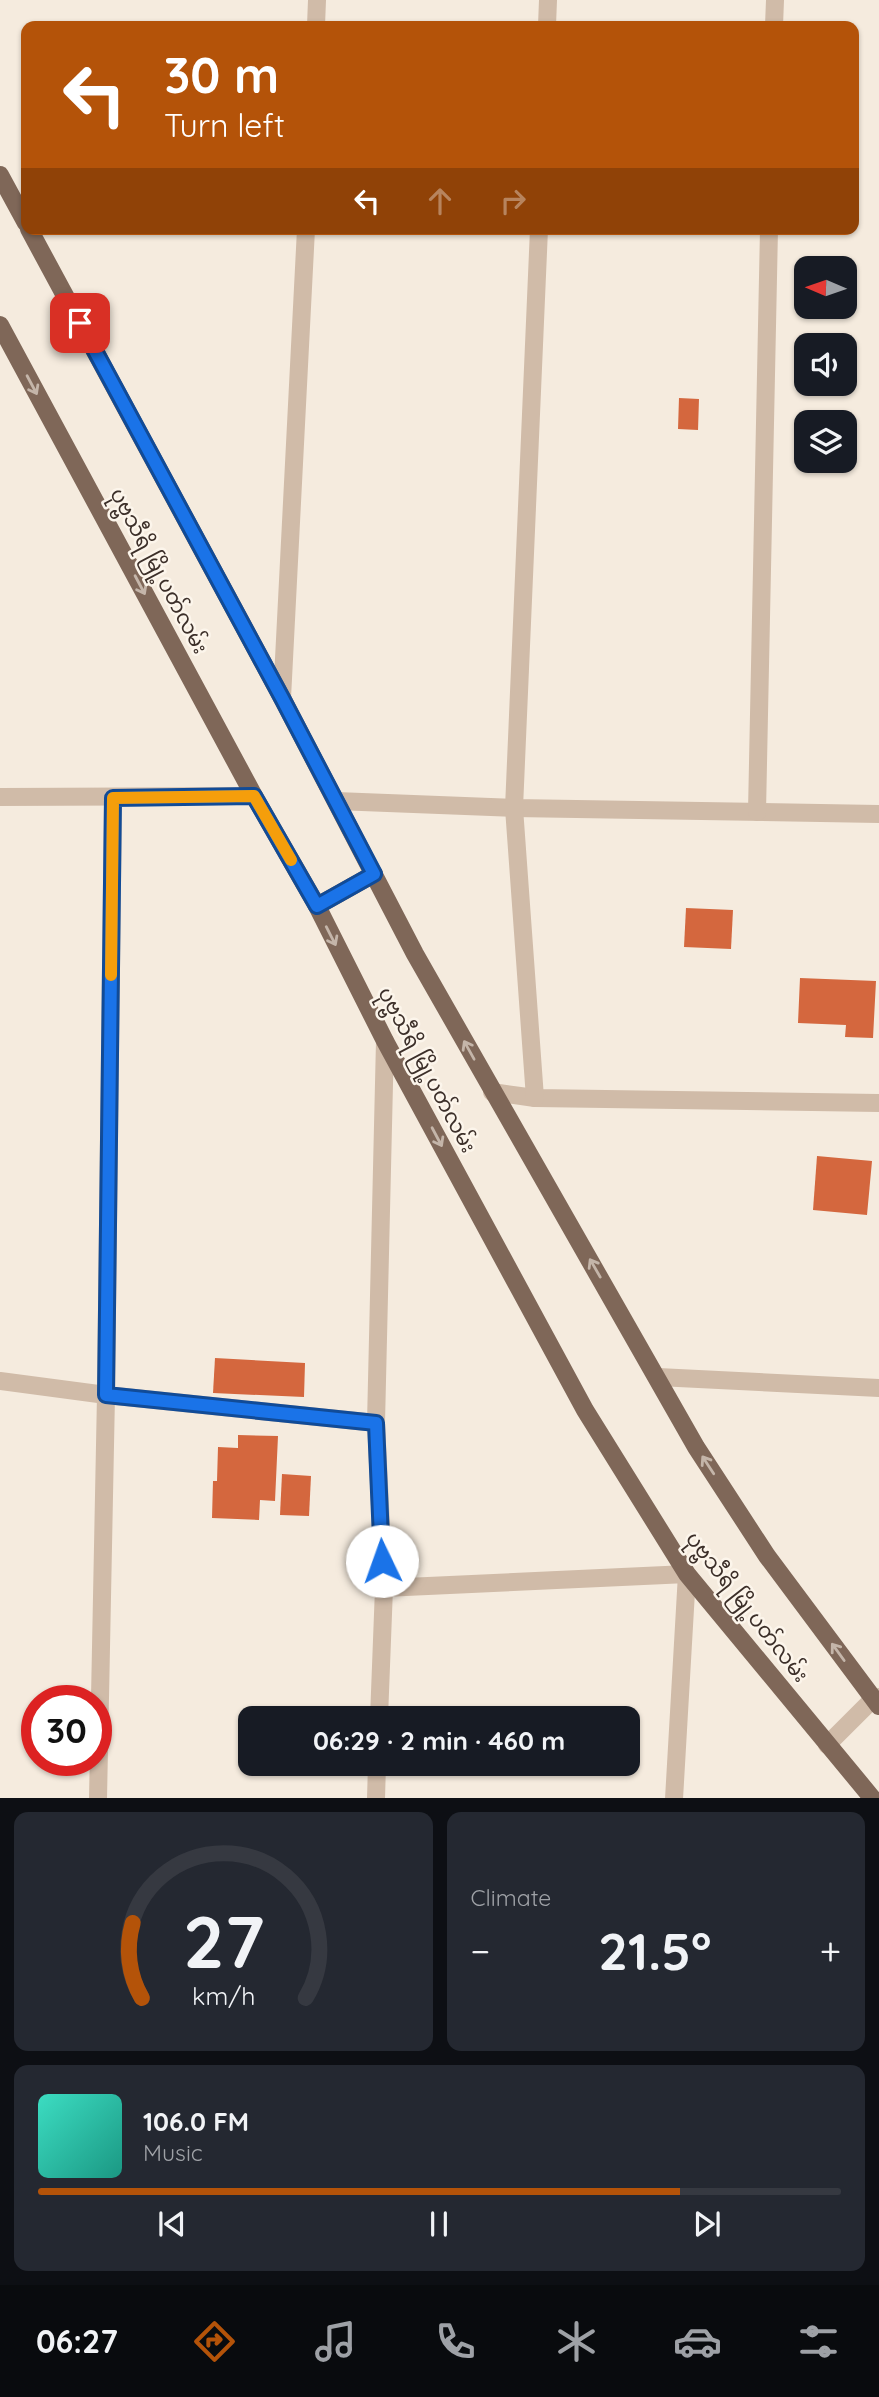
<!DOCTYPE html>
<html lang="en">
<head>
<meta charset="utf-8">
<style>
	:root { --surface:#171b24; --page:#242831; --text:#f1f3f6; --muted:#9ea1a6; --line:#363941; --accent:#b45309 }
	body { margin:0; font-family:Quicksand,"Noto Sans Myanmar",sans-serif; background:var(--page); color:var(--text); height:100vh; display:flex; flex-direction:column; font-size:26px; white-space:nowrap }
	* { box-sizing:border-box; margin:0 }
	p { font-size:23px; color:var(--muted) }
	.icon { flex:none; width:38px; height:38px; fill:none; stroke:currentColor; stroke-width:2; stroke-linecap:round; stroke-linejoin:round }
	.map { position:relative; height:1798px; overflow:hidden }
	.sheet { display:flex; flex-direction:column; gap:14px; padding:14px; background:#0d0f14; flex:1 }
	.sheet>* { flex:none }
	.guide { position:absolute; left:21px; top:21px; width:838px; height:214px; border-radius:14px; box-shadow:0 2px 5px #0004; background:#b45309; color:#fff; overflow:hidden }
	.needle { width:46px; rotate:272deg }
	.controls { position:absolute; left:794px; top:256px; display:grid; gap:14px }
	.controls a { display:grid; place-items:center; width:63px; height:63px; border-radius:14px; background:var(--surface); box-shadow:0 2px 5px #0004; font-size:35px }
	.speed { position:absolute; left:21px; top:1685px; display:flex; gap:14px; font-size:35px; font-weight:700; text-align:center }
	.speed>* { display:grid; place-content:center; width:91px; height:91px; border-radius:50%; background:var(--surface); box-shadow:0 2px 5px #0004; line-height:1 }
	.speed .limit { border:10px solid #d22; background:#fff; color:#111 }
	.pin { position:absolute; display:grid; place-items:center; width:60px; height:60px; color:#fff; margin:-30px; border-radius:14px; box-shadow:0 4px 10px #0006 }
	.me { position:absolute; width:77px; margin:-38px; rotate:357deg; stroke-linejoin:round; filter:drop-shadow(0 0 5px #0008) }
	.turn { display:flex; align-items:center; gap:24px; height:147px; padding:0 28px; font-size:32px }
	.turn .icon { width:91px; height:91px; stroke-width:2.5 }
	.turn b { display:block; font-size:49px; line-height:60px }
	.lanes { display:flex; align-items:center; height:66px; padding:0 28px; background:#0003; justify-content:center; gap:35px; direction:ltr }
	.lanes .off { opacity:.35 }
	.big { font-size:52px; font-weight:800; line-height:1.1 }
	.sheet .widget { flex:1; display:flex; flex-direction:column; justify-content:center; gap:10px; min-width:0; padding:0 24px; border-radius:14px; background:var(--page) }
	.sheet .dial { align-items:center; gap:0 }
	.dial svg { height:182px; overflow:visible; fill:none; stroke:var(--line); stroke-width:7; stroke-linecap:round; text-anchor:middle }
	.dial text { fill:var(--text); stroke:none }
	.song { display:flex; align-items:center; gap:21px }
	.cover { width:84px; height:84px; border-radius:10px; background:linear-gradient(135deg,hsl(170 70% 55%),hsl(170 70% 35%)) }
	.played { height:7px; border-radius:4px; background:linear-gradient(90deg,var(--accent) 80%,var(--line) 80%) }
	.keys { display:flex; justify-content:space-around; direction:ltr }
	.heat { display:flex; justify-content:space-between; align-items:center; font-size:38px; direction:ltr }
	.sheet .tiles { flex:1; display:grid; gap:14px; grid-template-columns:1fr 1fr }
	.widget:last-child { grid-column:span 2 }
	.trip { position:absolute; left:238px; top:1706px; width:402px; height:70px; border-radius:14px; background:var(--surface); box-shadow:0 2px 5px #0004; font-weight:800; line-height:70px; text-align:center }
	.tabs { display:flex; height:112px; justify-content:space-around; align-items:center; background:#090b0e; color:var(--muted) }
	.tabs .icon { width:49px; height:49px }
	.tabs .on { color:var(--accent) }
	.tabs b { font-size:32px; color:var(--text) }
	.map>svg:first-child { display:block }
	.building { fill:#d4673e }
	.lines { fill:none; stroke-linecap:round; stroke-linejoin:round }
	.street { stroke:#d0bba8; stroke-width:18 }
	.primary { stroke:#7f6758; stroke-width:18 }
	.oneway { stroke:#c4b5a9 }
	.route-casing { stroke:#114b97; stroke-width:18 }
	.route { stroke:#1a73e8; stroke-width:12 }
	.slow { stroke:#f59e0b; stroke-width:12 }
	.labels { text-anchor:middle; stroke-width:5; stroke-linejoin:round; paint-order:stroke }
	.street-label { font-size:21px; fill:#3c2f29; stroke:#fcf5eb }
</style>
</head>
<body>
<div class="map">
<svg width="879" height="1799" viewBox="0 0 879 1799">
	<rect width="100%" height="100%" fill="#f5ebde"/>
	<!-- building -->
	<g class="building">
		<path d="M 679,398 L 699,399 L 698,430 L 678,429 Z"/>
		<path d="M 686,908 L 733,910 L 731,949 L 684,947 Z"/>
		<path d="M 800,978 L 876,981 L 873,1038 L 845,1037 L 846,1025 L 798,1023 Z"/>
		<path d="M 817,1156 L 872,1161 L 867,1215 L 813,1210 Z"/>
		<path d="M 215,1358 L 305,1363 L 304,1397 L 213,1393 Z"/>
		<path d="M 238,1435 L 278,1436 L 275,1501 L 260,1500 L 259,1520 L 212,1518 L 213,1481 L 217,1481 L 218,1447 L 238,1448 Z"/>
		<path d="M 282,1474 L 311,1476 L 309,1516 L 280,1515 Z"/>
	</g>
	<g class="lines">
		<!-- street -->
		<g class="street">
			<path d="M 316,26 L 317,0"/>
			<path d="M 547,26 L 548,0"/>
			<path d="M 774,26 L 775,0"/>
			<path d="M 282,698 L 306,229"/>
			<path d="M 0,797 L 254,796"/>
			<path d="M 336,801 L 514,808 L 879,814"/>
			<path d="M 757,812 L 769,229"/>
			<path d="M 492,1092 L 535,1098 L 879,1103"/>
			<path d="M 535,1098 L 514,808 L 539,229"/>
			<path d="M 658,1377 L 879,1388"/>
			<path d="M 0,1381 L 106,1395 L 376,1423"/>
			<path d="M 384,1588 L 687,1574 L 674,1799"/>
			<path d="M 379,1718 L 384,1588 L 376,1423 L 385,1041"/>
			<path d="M 827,1745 L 873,1699 L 879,1697"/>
			<path d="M 98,1799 L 106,1395 L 113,798"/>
			<path d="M 376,1799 L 377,1764"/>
		</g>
		<!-- primary -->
		<g class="primary">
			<path d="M 0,175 L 26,223"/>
			<path d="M 29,229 L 282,698 L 415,954 L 696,1447 L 767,1556 L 879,1706"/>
			<path d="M 0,325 L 254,796 L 317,906 L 385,1041 L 585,1410 L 687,1574 L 873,1799"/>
			<path d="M 317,906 L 374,874"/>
		</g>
	</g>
	<!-- one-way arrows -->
	<defs><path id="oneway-shaft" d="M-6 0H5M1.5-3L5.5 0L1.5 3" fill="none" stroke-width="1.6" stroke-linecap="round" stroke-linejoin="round" transform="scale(1.75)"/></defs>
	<g class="oneway">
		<use href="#oneway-shaft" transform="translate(32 385) rotate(62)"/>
		<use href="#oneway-shaft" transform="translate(140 585) rotate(62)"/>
		<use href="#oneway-shaft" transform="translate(331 936) rotate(63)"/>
		<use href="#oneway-shaft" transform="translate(469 1050) rotate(-119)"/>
		<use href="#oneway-shaft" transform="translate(437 1137) rotate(62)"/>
		<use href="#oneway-shaft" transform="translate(595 1268) rotate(-120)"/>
		<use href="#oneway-shaft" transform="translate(708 1465) rotate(-123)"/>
		<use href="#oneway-shaft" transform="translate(838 1652) rotate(-126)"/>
	</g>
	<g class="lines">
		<defs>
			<path id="route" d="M 80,323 L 282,698 L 374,874 L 317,906 L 254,796 L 113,798 L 106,1395 L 376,1423 L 382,1561"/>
		</defs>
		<!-- route casing -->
		<use href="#route" class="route-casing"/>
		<!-- route -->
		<use href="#route" class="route"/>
		<!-- slow -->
		<path class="slow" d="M 111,975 L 113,798 L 254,796 L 291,860"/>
	</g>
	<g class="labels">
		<!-- street labels -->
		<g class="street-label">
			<text transform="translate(159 571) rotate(62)" y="7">ပုဗ္ဗသီရိ မြို့ပတ်လမ်း</text>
			<text transform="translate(427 1070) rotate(62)" y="7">ပုဗ္ဗသီရိ မြို့ပတ်လမ်း</text>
			<text transform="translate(747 1607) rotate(52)" y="7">ပုဗ္ဗသီရိ မြို့ပတ်လမ်း</text>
		</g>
	</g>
</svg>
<div class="controls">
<a><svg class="needle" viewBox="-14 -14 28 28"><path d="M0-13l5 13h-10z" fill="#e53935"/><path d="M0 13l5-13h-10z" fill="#9ea1a6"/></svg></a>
<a><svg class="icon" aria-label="sound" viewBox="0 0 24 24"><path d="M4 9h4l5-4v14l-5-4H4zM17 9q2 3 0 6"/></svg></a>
<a><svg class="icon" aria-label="layers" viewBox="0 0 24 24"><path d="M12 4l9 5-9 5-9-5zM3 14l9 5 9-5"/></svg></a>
</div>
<div class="speed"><div class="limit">30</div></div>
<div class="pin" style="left:80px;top:323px;background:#d93025"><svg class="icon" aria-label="arrive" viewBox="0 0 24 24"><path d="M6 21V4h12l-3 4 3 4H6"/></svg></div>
<svg class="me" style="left:382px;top:1561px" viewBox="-20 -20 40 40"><circle r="19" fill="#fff"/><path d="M0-13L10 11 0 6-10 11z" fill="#1a73e8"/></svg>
<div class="trip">06:29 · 2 min · 460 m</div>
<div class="guide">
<div class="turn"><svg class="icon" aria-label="left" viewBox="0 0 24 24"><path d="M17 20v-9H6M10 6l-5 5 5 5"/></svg><div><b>30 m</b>Turn left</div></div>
<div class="lanes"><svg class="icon" aria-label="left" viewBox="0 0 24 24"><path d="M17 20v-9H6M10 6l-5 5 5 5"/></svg><svg class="icon off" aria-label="ahead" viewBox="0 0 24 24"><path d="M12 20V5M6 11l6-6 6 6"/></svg><svg class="icon off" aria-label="right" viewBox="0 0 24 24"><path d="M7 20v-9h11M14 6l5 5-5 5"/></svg></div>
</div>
</div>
<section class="sheet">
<div class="tiles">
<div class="widget dial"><svg viewBox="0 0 100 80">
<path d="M14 69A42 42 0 1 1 86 69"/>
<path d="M14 69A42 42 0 0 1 10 36" stroke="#b45309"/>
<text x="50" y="56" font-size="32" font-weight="700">27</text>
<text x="50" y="72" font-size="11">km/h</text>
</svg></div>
<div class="widget"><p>Climate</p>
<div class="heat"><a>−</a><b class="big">21.5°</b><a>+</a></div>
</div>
<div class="widget">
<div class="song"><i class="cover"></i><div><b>106.0 FM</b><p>Music</p></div></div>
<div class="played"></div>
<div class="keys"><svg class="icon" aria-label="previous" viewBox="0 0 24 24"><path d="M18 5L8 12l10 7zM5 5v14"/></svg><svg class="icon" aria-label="pause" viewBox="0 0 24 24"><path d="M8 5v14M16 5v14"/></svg><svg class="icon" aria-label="next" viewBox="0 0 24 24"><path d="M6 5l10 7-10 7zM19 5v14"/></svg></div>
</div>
</div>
</section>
<nav class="tabs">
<b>06:27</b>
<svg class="icon on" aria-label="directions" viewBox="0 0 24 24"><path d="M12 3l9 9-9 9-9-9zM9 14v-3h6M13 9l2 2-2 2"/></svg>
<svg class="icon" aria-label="music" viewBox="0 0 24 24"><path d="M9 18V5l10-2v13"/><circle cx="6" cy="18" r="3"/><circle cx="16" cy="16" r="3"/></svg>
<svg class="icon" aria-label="phone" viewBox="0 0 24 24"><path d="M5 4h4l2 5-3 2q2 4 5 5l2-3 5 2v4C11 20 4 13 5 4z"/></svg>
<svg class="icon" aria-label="climate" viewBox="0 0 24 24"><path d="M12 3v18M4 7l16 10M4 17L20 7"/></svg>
<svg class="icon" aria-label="car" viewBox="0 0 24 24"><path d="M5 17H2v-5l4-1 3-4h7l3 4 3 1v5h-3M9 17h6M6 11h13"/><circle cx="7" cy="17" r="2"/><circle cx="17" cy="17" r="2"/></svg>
<svg class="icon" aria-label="filters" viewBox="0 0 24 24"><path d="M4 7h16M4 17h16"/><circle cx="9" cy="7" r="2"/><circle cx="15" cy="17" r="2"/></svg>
</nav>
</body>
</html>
